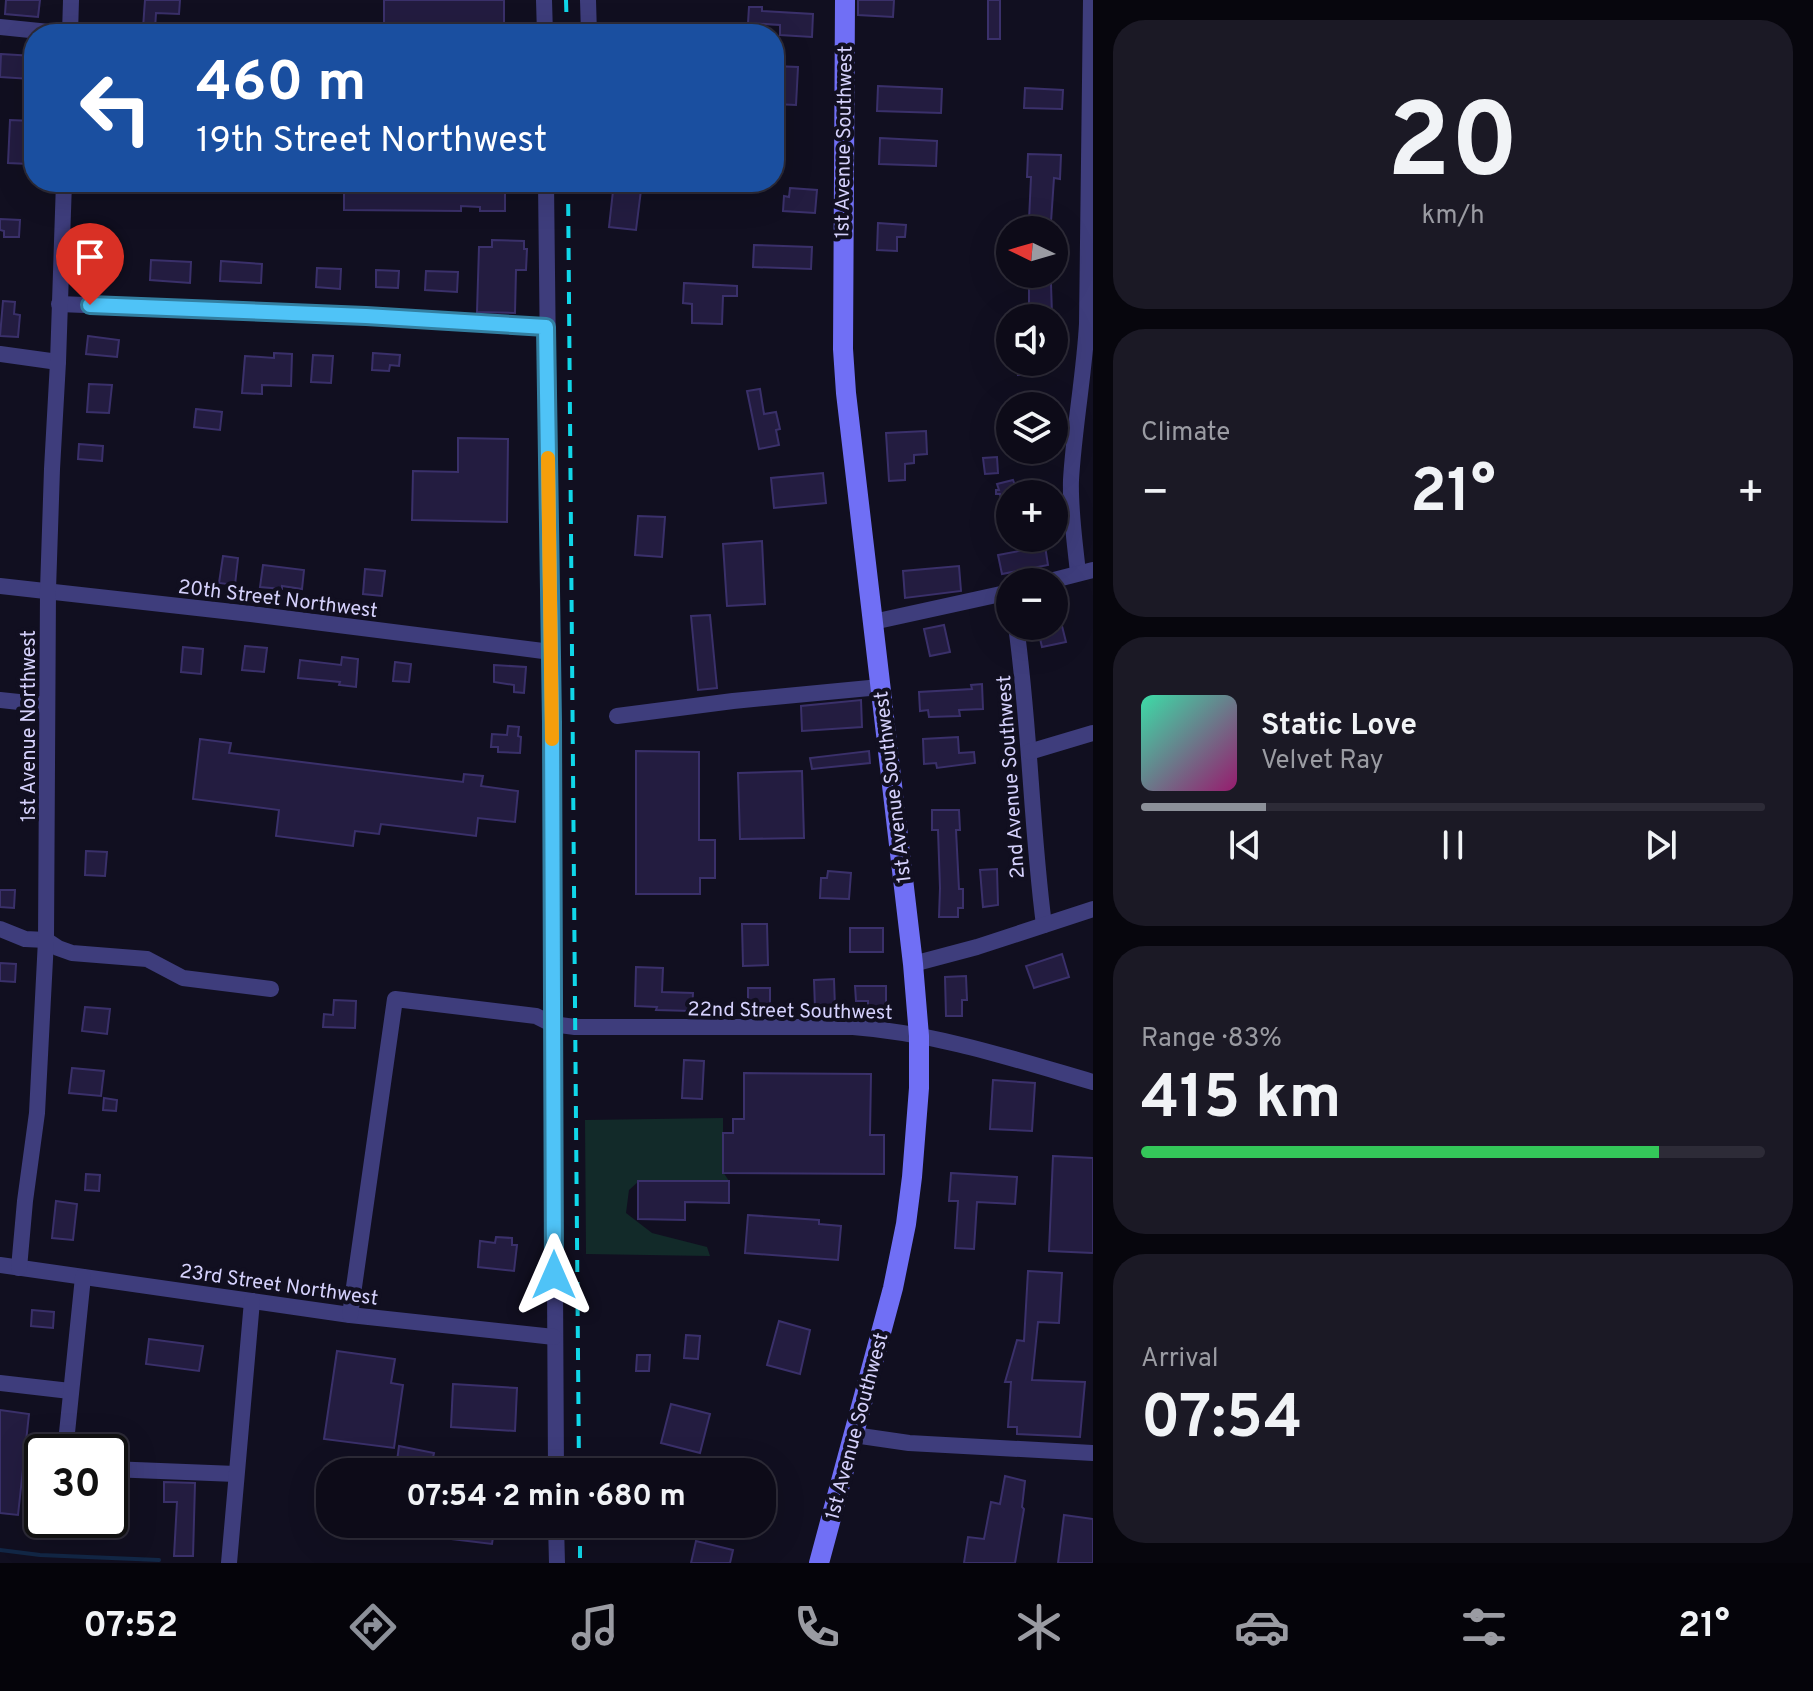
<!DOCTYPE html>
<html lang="en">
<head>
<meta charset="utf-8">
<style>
	:root { --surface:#0d0b18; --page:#1b1925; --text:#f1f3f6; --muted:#9a9ba2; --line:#2d2b37; --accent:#8c9099 }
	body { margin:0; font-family:Overpass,sans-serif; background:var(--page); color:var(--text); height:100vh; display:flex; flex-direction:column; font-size:30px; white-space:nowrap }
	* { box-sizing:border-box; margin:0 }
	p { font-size:26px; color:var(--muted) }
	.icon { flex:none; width:44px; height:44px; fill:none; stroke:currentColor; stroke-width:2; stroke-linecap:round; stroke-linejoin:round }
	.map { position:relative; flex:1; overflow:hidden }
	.drawer { display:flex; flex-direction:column; gap:20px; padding:20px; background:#07060d; width:720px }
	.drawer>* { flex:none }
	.guide { position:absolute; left:24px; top:24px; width:760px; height:168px; border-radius:32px; box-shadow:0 8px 32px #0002,0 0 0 2px var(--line); background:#1a4fa0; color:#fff; overflow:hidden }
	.needle { width:52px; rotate:275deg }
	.buttons { position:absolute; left:996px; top:216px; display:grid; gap:16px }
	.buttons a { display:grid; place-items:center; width:72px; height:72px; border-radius:50%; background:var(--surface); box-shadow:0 8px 32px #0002,0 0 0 2px var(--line); font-size:40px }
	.speed { position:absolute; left:24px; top:1434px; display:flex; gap:16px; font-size:40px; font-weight:700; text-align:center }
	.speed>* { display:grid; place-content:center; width:104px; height:104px; border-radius:50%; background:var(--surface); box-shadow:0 8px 32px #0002,0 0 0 2px var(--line); line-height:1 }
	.speed .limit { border:4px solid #111; border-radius:12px; background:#fff; color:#111 }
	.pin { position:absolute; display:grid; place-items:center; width:68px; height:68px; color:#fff; margin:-82px -34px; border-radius:50% 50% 50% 0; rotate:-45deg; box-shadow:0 0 8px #0007 }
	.pin .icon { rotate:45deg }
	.me { position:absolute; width:88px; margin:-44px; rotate:0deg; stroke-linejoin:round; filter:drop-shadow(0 0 6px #0008) }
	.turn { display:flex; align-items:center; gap:28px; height:168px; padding:0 40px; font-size:36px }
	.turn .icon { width:104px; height:104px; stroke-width:2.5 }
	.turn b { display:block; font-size:56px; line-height:68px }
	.big { font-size:60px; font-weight:700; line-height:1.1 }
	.drawer .card { flex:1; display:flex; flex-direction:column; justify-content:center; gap:12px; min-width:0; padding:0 28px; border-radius:32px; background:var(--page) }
	.drawer .dial { align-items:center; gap:0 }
	.dial b { font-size:104px; line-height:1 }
	.song { display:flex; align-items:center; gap:24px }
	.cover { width:96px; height:96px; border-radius:12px; background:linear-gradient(135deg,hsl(160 70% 55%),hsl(320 70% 35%)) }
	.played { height:8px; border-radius:4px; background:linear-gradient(90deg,var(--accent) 20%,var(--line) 20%) }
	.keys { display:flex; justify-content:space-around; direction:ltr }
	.heat { display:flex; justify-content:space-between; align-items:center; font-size:44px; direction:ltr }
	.charge { height:12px; border-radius:6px; background:linear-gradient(90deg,#34c759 83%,var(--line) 0) }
	.trip { position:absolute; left:316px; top:1458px; width:460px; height:80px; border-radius:32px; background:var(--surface); box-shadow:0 8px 32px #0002,0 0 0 2px var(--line); font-weight:700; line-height:80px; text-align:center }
	.tabs { display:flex; height:128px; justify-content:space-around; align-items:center; background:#05040a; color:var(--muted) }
	.tabs .icon { width:56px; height:56px }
	.tabs .current { color:var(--accent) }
	.tabs b { font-size:36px; color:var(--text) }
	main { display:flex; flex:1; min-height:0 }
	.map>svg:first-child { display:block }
	.green { fill:#122a29 }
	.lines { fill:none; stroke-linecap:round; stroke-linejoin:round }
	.stream { stroke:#122746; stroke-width:4 }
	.building { fill:#231c40; stroke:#3a306a; stroke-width:2 }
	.minor { stroke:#3e3d7c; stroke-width:16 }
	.secondary { stroke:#706ff5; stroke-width:20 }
	.rail { stroke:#10d7e9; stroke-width:4; stroke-dasharray:12 10; stroke-linecap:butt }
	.route-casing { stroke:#337fa1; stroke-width:20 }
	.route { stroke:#4fc3f7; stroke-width:14 }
	.slow { stroke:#f59e0b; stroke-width:14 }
	.labels { text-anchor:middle; stroke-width:8; stroke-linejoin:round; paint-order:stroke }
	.street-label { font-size:20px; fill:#d5d1fc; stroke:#110f20 }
</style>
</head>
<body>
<main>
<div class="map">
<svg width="1093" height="1563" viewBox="0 0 1093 1563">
	<rect width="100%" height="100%" fill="#110f20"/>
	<!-- green -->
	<path class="green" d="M 723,1118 L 723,1172 L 729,1181 L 639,1181 L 629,1190 L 626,1213 L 652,1233 L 707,1247 L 710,1256 L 586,1254 L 585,1120 Z"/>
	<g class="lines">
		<!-- stream -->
		<path class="stream" d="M 0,1550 L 40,1555 L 159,1560"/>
	</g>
	<!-- building -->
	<g class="building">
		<path d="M 6,0 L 40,0 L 38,17 L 5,14 Z"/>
		<path d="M 145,0 L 180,0 L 179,14 L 156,13 L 155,29 L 143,28 Z"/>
		<rect x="384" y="0" width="120" height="34"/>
		<path d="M 858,0 L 894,0 L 893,17 L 858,15 Z"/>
		<rect x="988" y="0" width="12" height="39"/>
		<path d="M 749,7 L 762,7 L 762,11 L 813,14 L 812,37 L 780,35 L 780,25 L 748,23 Z"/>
		<path d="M 1,54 L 34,56 L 34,70 L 32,70 L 31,79 L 0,77 Z"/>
		<path d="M 774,66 L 798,67 L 796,105 L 774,104 Z"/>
		<path d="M 878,86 L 942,89 L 941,113 L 877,111 Z"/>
		<path d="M 1025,88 L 1063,90 L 1062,109 L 1024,108 Z"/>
		<path d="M 10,120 L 32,121 L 29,164 L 8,163 Z"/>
		<path d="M 880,138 L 937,141 L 936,166 L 879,164 Z"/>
		<path d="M 1028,154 L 1061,155 L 1060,179 L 1054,178 L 1051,222 L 1029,220 L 1031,177 L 1027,177 Z"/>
		<path d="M 344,182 L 505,182 L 505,211 L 480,211 L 480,207 L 461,206 L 461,211 L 344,210 Z"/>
		<path d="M 614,182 L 642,182 L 636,230 L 609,227 Z"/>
		<path d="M 790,188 L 817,190 L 815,213 L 783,211 L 784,196 L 789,197 Z"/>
		<path d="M 0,219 L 20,220 L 19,237 L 4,237 L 4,231 L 0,230 Z"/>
		<path d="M 878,223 L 906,225 L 905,237 L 897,237 L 897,251 L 877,250 Z"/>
		<path d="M 492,240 L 524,241 L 524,249 L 527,249 L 526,270 L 516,270 L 515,313 L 477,312 L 479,247 L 492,247 Z"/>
		<path d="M 89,243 L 108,244 L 106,285 L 88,284 Z"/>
		<path d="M 754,245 L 812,247 L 811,269 L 753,267 Z"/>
		<path d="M 151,260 L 191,262 L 190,283 L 150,280 Z"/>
		<path d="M 221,261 L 262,264 L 261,283 L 220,281 Z"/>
		<path d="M 317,268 L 341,269 L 340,289 L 316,287 Z"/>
		<path d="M 376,270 L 399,271 L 398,288 L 376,287 Z"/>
		<path d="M 426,271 L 458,272 L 457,292 L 425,290 Z"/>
		<path d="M 684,283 L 737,286 L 737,296 L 723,296 L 722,324 L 692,323 L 692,304 L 683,303 Z"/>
		<path d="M 1029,284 L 1051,284 L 1052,315 L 1029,315 Z"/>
		<path d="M 3,301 L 15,302 L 14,314 L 20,315 L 18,337 L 0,336 Z"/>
		<path d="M 88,336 L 119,340 L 117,357 L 86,354 Z"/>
		<path d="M 274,353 L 292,354 L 291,386 L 262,385 L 262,394 L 242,393 L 245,356 L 274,358 Z"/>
		<path d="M 373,353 L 400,355 L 399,366 L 390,365 L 389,371 L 372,370 Z"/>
		<path d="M 313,355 L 333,356 L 331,383 L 311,382 Z"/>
		<rect x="1018" y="362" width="19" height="13"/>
		<path d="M 89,384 L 112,385 L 109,413 L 87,412 Z"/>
		<path d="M 760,389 L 764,414 L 776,412 L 780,429 L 776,430 L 779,445 L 759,449 L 747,391 Z"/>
		<path d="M 196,409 L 222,412 L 220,430 L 194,427 Z"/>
		<path d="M 926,431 L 927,454 L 914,455 L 914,463 L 905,464 L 905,480 L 889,481 L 886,433 Z"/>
		<path d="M 458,438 L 508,439 L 507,522 L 412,520 L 413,471 L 458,472 Z"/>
		<path d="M 79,444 L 103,446 L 102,461 L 78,459 Z"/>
		<path d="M 997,457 L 998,473 L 985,474 L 983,458 Z"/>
		<path d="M 823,473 L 826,503 L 774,508 L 771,478 Z"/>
		<path d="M 1013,480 L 1015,485 L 1030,481 L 1033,494 L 1010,494 L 1010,519 L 1006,519 L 1000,494 L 996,494 L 996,490 L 999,490 L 997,484 Z"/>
		<path d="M 638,516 L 665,517 L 662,557 L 635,555 Z"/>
		<path d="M 762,541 L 765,604 L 727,606 L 723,544 Z"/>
		<path d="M 1045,546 L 1048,565 L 1002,574 L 998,555 Z"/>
		<path d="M 223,556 L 238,558 L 235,585 L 219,583 Z"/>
		<path d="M 263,565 L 304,570 L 302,589 L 282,586 L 282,589 L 260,587 Z"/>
		<path d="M 959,566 L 961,591 L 905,598 L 903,571 Z"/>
		<path d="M 365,569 L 385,571 L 382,596 L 363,594 Z"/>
		<path d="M 710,615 L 717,688 L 698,690 L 691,616 Z"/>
		<path d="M 944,625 L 950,652 L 930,656 L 924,629 Z"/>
		<path d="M 1037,626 L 1062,626 L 1066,642 L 1042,647 Z"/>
		<path d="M 245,646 L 267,648 L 264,672 L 242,670 Z"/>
		<path d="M 183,647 L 203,649 L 201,674 L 181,672 Z"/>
		<path d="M 342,657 L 358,659 L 356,687 L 339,685 L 340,682 L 298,678 L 300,660 L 341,665 Z"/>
		<path d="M 395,662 L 411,664 L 409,682 L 393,681 Z"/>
		<path d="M 494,665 L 526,667 L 524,693 L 514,692 L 514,685 L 494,682 Z"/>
		<path d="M 982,684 L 983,709 L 959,710 L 960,716 L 929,717 L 928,710 L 920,711 L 919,692 L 972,689 L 971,685 Z"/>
		<path d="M 861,700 L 862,727 L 802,731 L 801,706 Z"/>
		<path d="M 508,726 L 519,727 L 518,736 L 521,737 L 520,753 L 498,752 L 498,747 L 491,747 L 492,734 L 507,735 Z"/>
		<path d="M 958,737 L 959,753 L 974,752 L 975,763 L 937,768 L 936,763 L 924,764 L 923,739 Z"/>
		<path d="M 200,739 L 231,743 L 229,753 L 463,782 L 464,774 L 483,776 L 481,786 L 518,791 L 515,822 L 478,818 L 476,836 L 381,824 L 379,834 L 355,831 L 353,846 L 276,836 L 279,810 L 193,799 Z"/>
		<path d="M 636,751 L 699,752 L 699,840 L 715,840 L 715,878 L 700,878 L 700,894 L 636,894 Z"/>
		<path d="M 869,751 L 870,763 L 812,769 L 810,758 Z"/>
		<path d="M 802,771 L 804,838 L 740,839 L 738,773 Z"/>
		<path d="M 932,810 L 959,810 L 960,830 L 956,830 L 959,889 L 963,889 L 963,908 L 958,908 L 958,917 L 939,917 L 940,888 L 938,830 L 932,830 Z"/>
		<path d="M 86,851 L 107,852 L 105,876 L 85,875 Z"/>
		<path d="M 997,869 L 998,905 L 983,907 L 980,870 Z"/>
		<path d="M 828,871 L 851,873 L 849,899 L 820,898 L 821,878 L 827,878 Z"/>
		<path d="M 0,890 L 15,890 L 14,908 L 0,907 Z"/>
		<path d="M 742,924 L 767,924 L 768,965 L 743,966 Z"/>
		<rect x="850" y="928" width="33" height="24"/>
		<path d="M 1062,954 L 1069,977 L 1034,988 L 1026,966 Z"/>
		<path d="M 0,963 L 16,964 L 15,982 L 0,981 Z"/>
		<path d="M 636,967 L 663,968 L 662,992 L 693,993 L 692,1011 L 656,1010 L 657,1007 L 635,1006 Z"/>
		<path d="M 966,976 L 967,1000 L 962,1000 L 962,1016 L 946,1016 L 945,977 Z"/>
		<path d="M 834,979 L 835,1008 L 815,1008 L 814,980 Z"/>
		<path d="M 855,986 L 886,986 L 886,1008 L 868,1008 L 868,1001 L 856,1001 Z"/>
		<rect x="748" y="988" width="22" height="23"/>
		<path d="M 334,1000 L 356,1001 L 355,1028 L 323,1027 L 324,1014 L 333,1015 Z"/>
		<path d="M 85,1007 L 110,1009 L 107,1034 L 82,1031 Z"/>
		<path d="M 684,1060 L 704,1061 L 702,1099 L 682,1098 Z"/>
		<path d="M 72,1068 L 104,1071 L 101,1096 L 69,1093 Z"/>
		<path d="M 744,1073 L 871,1074 L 870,1135 L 884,1135 L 884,1174 L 723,1173 L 723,1133 L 733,1133 L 733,1119 L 744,1119 Z"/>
		<path d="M 993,1080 L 1035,1083 L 1032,1131 L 990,1129 Z"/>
		<path d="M 104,1098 L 117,1100 L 116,1111 L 103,1110 Z"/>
		<path d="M 1053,1156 L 1093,1158 L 1093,1253 L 1049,1251 Z"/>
		<path d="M 951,1173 L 1017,1177 L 1015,1204 L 977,1202 L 974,1249 L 955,1248 L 958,1201 L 949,1201 Z"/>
		<path d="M 86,1174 L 100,1175 L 99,1191 L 85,1190 Z"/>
		<path d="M 638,1181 L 729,1181 L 729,1203 L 685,1202 L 685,1220 L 638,1219 Z"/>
		<path d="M 56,1201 L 77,1204 L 73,1240 L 52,1238 Z"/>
		<path d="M 748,1215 L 819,1220 L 819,1224 L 841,1226 L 838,1260 L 745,1253 Z"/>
		<path d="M 496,1237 L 512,1238 L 512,1245 L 517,1245 L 514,1271 L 478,1267 L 480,1241 L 495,1243 Z"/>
		<path d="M 1028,1271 L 1062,1273 L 1059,1323 L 1038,1322 L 1032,1380 L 1085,1382 L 1080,1437 L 1017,1434 L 1017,1427 L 1008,1427 L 1011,1382 L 1005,1382 L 1017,1340 L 1024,1341 Z"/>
		<path d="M 32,1310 L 54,1312 L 53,1328 L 31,1326 Z"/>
		<path d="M 779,1321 L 810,1330 L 800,1374 L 767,1365 Z"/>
		<path d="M 686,1335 L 700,1336 L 698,1359 L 684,1358 Z"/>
		<path d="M 149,1339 L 203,1346 L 199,1371 L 146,1364 Z"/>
		<path d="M 337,1351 L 395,1359 L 391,1383 L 403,1385 L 394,1448 L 324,1439 Z"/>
		<path d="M 637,1355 L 650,1355 L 649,1371 L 636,1371 Z"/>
		<path d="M 453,1384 L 517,1388 L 515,1431 L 451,1427 Z"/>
		<path d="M 671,1404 L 710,1414 L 700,1453 L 661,1443 Z"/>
		<path d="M 0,1410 L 29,1414 L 18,1515 L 0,1513 Z"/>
		<path d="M 399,1446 L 434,1453 L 431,1467 L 397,1461 Z"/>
		<path d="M 1005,1476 L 1025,1481 L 1022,1507 L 1024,1509 L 1015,1563 L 964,1563 L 968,1537 L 984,1539 L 991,1502 L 1000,1504 Z"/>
		<path d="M 164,1482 L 195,1483 L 193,1556 L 174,1556 L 177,1502 L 164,1502 Z"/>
		<path d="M 1064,1515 L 1093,1519 L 1093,1563 L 1058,1563 Z"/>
		<path d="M 70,1520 L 98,1520 L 97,1534 L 69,1532 Z"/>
		<path d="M 428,1524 L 495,1524 L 492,1544 L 427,1536 Z"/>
		<path d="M 696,1541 L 733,1550 L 730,1563 L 691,1563 Z"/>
	</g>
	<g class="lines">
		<!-- minor -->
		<g class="minor">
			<path d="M 544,0 L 545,34"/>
			<path d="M 588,0 L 589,34"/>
			<path d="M 0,27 L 69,34"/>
			<path d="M 70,34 L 71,0"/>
			<path d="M 546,182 L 552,722 L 556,1472"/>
			<path d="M 59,304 L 366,316 L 546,327"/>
			<path d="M 0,354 L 58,362"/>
			<path d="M 1078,573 C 1075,543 1070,511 1071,480 C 1074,428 1084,376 1087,324 L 1091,0"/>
			<path d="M 1046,582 L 1093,570"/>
			<path d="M 0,586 L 251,614 L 551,652"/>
			<path d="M 873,622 L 1010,592"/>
			<path d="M 1016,626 C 1030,725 1031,826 1044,925"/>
			<path d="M 0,700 L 47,705"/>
			<path d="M 617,716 L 733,701 L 880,687"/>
			<path d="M 1029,752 L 1093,733"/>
			<path d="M 0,929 L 25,939 L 46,940 L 58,948 L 72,953 L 147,959 L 183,978 L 271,989"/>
			<path d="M 913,964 L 977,947 L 1093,909"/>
			<path d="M 0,1265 L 350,1315 L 554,1337"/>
			<path d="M 19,1268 L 25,1201 L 37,1113 L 46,940 L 48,590 L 52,469 L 58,362 L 64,182"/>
			<path d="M 350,1315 L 395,999 L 536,1016 L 552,1024 L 575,1027 L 853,1027 C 935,1033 1014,1059 1093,1082"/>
			<path d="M 0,1383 L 70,1391"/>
			<path d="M 854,1435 L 909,1443 L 1093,1453"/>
			<path d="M 65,1452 L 83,1277"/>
			<path d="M 110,1469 L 236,1474"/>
			<path d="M 556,1524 L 557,1563"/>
			<path d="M 229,1563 L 252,1301"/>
		</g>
		<!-- secondary -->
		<path class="secondary" d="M 819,1563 L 893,1288 L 906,1224 L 912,1177 L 919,1088 L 919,1036 L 913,964 L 846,393 L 843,349 L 845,0"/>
		<!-- rail -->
		<g class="rail">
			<path d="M 566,0 L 567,34"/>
			<path d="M 568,182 L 579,1472"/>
			<path d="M 580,1524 L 580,1563"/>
		</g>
	</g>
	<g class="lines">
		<defs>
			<path id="route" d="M 90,305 L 366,316 L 546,327 L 552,722 L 554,1275"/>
		</defs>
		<!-- route casing -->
		<use href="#route" class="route-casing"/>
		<!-- route -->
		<use href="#route" class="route"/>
		<!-- slow -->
		<path class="slow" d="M 548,458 L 552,739"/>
	</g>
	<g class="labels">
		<!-- street labels -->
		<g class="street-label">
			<text transform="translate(843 142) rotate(-89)" y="7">1st Avenue Southwest</text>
			<text transform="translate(278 598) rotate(7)" y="7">20th Street Northwest</text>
			<text transform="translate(28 726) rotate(-90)" y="7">1st Avenue Northwest</text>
			<text transform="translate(1010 777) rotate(-94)" y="7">2nd Avenue Southwest</text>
			<text transform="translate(892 787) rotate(-97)" y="7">1st Avenue Southwest</text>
			<text transform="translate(790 1010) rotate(1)" y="7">22nd Street Southwest</text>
			<text transform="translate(279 1284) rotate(8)" y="7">23rd Street Northwest</text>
			<text transform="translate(856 1426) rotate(-75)" y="7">1st Avenue Southwest</text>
		</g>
	</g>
</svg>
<div class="buttons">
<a><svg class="needle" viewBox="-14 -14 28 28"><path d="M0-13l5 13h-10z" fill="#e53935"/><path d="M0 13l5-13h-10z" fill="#9a9ba2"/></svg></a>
<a><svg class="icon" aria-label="sound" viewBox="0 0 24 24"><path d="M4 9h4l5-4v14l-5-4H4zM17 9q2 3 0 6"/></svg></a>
<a><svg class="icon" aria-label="layers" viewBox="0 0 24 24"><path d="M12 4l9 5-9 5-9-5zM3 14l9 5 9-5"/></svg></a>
<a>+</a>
<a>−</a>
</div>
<div class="speed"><div class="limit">30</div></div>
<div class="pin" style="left:90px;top:305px;background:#d93025"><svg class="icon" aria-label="arrive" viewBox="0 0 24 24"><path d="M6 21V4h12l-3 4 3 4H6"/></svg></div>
<svg class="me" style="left:554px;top:1275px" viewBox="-20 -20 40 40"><path d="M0-17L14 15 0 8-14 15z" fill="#4fc3f7" stroke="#fff" stroke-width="4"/></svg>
<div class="trip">07:54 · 2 min · 680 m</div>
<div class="guide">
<div class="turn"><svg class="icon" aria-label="left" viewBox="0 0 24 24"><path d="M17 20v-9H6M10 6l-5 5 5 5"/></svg><div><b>460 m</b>19th Street Northwest</div></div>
</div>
</div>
<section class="drawer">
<div class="card dial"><b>20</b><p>km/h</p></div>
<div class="card"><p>Climate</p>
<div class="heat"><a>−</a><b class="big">21°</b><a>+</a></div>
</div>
<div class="card">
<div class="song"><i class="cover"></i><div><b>Static Love</b><p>Velvet Ray</p></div></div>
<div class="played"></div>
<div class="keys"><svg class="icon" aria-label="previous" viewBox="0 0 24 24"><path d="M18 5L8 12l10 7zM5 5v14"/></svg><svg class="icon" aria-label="pause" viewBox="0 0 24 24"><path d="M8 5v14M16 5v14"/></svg><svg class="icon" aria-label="next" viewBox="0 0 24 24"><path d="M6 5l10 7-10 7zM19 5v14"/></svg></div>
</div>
<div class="card"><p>Range · 83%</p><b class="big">415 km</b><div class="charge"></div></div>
<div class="card"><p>Arrival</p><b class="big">07:54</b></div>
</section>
</main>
<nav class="tabs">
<b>07:52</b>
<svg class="icon current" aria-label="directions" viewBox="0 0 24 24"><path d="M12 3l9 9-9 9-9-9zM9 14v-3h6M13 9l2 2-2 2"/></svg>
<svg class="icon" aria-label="music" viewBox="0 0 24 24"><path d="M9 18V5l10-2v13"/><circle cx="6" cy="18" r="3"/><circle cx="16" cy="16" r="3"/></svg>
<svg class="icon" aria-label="phone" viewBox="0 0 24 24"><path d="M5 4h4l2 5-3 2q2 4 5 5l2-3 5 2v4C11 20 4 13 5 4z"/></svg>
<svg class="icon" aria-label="climate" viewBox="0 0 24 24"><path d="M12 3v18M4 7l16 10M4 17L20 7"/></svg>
<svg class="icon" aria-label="car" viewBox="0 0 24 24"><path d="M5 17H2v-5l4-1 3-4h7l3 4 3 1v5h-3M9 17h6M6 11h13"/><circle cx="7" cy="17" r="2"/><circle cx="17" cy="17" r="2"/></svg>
<svg class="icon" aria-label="filters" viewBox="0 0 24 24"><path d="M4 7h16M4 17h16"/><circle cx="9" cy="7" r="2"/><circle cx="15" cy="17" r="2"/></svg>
<b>21°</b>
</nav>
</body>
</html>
